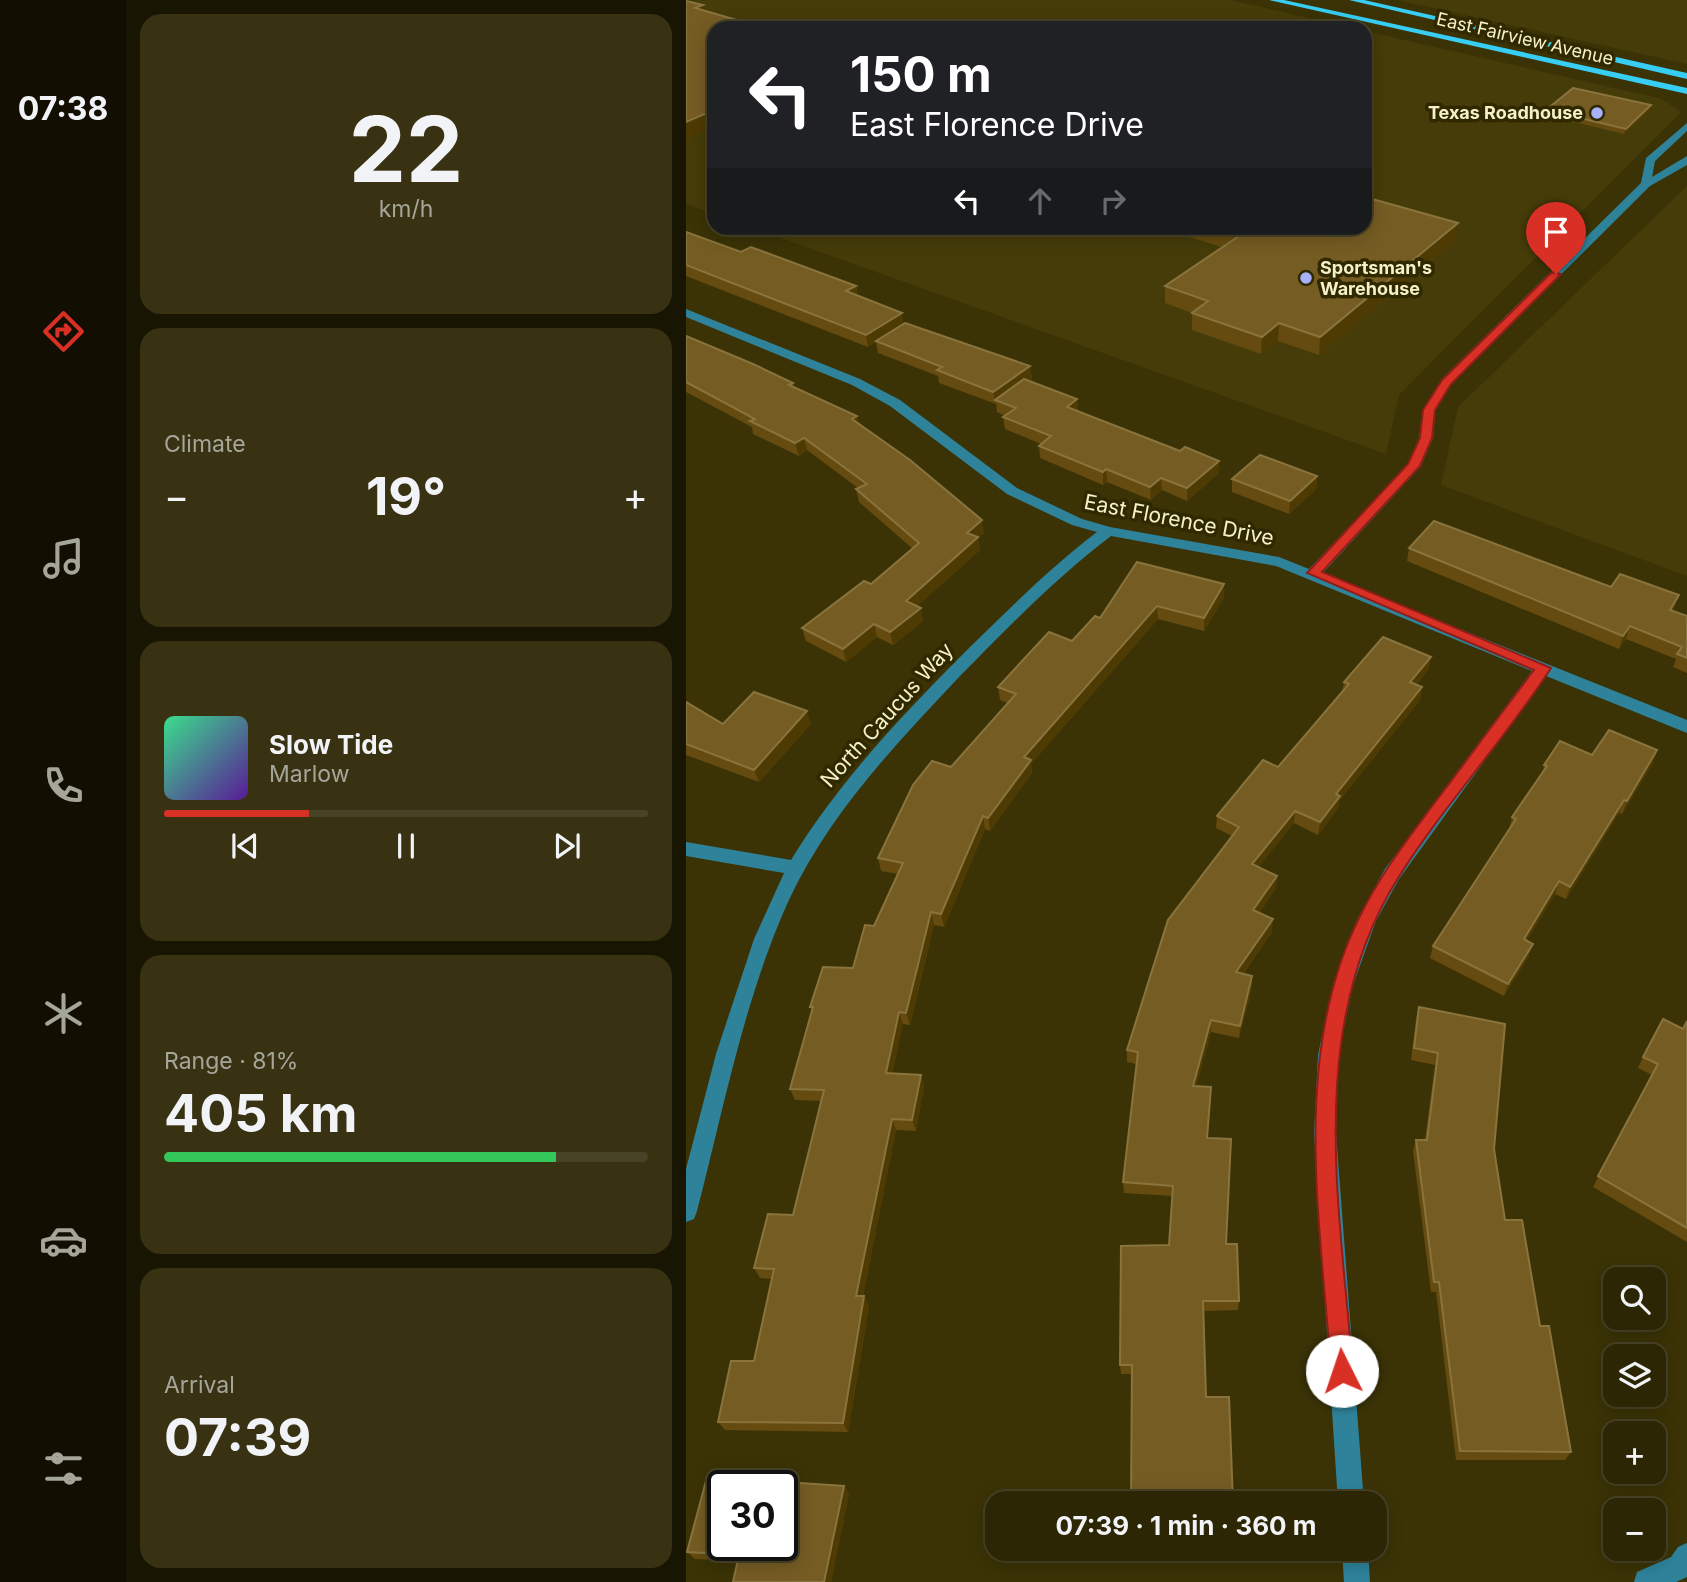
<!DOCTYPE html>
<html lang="en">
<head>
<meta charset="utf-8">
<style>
	:root { --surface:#2c2604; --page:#383213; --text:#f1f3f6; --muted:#a6a59a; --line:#484326; --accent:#d93025 }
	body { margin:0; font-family:Inter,sans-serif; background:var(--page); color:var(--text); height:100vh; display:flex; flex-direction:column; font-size:26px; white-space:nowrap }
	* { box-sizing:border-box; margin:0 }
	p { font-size:23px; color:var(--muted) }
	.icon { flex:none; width:38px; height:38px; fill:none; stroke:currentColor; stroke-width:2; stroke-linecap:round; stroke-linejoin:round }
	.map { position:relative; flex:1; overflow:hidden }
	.drawer { display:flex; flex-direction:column; gap:14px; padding:14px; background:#181502; width:560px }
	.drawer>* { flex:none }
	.banner { position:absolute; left:21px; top:21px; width:665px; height:214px; border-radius:21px; box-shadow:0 4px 18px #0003,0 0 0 2px var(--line); background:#202124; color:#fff; overflow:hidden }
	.tools { position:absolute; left:917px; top:1267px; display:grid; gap:14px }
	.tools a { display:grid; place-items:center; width:63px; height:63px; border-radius:14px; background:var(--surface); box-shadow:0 4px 18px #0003,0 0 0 2px var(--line); font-size:35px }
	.speed { position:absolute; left:21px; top:1470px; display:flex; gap:14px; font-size:35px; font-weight:700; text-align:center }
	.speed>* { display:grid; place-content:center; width:91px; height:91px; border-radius:50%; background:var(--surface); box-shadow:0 4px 18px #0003,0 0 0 2px var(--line); line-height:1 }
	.speed .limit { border:4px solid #111; border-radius:10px; background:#fff; color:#111 }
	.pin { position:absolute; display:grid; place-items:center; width:60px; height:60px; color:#fff; margin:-72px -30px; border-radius:50% 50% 50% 0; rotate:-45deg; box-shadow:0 0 7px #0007 }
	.pin .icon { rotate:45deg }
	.me { position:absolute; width:77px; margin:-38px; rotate:356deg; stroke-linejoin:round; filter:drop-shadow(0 0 5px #0008) }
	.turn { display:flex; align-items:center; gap:24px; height:147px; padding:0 28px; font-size:32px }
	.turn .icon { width:91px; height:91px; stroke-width:2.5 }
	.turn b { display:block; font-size:49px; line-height:60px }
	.lanes { display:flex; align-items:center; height:66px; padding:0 28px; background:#0003; justify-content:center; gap:35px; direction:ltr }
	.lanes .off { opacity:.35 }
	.big { font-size:52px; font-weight:700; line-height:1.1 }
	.drawer .card { flex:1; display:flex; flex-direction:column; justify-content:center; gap:10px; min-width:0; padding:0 24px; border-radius:21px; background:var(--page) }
	.drawer .dial { align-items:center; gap:0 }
	.dial b { font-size:91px; line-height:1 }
	.song { display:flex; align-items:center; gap:21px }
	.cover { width:84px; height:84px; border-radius:10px; background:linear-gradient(135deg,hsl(150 70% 55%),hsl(270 70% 35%)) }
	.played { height:7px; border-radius:4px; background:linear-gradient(90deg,var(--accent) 30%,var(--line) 30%) }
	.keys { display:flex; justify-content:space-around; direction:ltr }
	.heat { display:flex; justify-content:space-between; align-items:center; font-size:38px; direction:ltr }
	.charge { height:10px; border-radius:5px; background:linear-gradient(90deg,#34c759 81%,var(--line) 0) }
	.trip { position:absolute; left:299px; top:1491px; width:402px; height:70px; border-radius:21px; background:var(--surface); box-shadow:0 4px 18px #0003,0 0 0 2px var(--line); font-weight:700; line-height:70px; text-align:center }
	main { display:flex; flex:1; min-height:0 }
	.menu { display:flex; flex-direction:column; width:126px; justify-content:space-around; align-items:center; background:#120f02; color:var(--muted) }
	.menu .icon { width:49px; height:49px }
	.menu .active { color:var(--accent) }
	.menu b { font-size:32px; color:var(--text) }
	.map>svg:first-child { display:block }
	.built { fill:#453c09 }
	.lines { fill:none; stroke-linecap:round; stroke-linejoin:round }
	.minor { fill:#2e839a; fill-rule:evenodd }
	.major { fill:#38cef3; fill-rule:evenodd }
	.wall { fill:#654b0f }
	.shaded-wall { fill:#4e3a03 }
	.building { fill:#755c23; stroke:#89743d; stroke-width:2; fill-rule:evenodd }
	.route { fill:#d93025; stroke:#8d1f18; stroke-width:2 }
	.poi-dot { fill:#a9b0fc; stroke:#302900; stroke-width:2.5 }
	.labels { text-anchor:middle; stroke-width:7; stroke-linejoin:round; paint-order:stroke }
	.far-street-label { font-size:18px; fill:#f7f1ca; stroke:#302900 }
	.far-poi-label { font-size:18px; font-weight:bold; fill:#f7f1ca; stroke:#302900; text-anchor:end }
	.street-label { font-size:21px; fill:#f7f1ca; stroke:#302900 }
</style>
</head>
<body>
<main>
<nav class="menu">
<b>07:38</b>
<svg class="icon active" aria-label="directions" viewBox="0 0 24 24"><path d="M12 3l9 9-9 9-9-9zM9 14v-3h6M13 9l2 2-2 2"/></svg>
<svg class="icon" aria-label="music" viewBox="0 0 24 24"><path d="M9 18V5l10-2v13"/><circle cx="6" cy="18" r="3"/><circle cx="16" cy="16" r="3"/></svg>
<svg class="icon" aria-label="phone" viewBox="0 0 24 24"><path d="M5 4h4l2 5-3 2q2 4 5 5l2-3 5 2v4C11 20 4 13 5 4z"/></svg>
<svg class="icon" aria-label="climate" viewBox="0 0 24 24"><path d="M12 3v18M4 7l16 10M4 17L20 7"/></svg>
<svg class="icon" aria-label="car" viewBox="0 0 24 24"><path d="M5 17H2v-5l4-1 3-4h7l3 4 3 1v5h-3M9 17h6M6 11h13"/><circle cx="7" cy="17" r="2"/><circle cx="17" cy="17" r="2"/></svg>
<svg class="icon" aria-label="filters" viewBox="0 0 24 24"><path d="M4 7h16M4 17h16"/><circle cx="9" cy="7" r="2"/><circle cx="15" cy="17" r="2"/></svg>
</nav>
<section class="drawer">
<div class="card dial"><b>22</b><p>km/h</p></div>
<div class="card"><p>Climate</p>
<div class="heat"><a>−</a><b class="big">19°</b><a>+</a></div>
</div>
<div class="card">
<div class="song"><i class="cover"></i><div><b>Slow Tide</b><p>Marlow</p></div></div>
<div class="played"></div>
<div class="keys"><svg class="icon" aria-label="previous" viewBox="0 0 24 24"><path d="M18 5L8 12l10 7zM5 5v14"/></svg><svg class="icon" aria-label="pause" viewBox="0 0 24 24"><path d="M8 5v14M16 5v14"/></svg><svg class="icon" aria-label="next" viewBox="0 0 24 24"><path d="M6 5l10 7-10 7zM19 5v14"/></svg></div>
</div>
<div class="card"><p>Range · 81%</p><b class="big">405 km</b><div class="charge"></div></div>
<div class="card"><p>Arrival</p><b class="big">07:39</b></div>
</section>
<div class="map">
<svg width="1001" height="1582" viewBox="0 0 1001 1582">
	<rect width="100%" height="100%" fill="#3b3306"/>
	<!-- built -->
	<g class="built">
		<path d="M 0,0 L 544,0 L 667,28 L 28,28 L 28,214 L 0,204 Z"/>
		<path d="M 711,0 L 1001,0 L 1001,64 Z"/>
		<path d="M 679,31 L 976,99 L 995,112 L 713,395 L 700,454 L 67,228 L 679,228 Z"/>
		<path d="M 1001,186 L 1001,576 L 755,485 L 772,407 Z"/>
	</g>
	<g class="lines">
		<!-- minor -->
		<g class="minor">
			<path d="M 1001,123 L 1001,131 L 969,161 L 966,177 L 1001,156 L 1001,165 L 964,186 L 765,384 L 749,410 L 747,438 L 735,466 L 636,574 L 1001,720 L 1001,733 L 860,676 L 713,879 L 690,921 L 667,985 L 652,1055 L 650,1133 L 678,1503 L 652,1503 L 628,1133 L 632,1055 L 647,985 L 671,920 L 699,869 L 846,671 L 590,566 L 425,536 C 370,578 322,627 274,676 C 209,745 142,815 102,902 C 58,1000 38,1107 11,1211 L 8,1219 L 0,1222 L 0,1169 L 30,1054 L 68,939 L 98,873 L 0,856 L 0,842 L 105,860 C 154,780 218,713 284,647 C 325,607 365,567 411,532 L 386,525 L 321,494 L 204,406 L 166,385 L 0,317 L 0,309 L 174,379 L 214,400 L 331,488 L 396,519 L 424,527 L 593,557 L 623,569 L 722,465 L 733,438 L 737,410 L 756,379 L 955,183 L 960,158 Z"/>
			<path d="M 1001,1543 L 1001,1577 L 990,1582 L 948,1582 L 951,1572 L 985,1557 L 992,1547 Z"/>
			<path d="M 656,1549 L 682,1549 L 684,1582 L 658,1582 Z"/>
		</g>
		<!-- major -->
		<g class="major">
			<path d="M 583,0 L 598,0 L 1001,88 L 1001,94 Z"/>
			<path d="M 663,0 L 678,0 L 1001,73 L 1001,79 Z"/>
		</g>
	</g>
	<!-- wall -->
	<g class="wall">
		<path d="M 860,110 L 963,111 L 938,134 L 859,115 Z"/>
		<path d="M 375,228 L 420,228 L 406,237 Z"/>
		<path d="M 473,228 L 679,228 L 770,240 L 633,355 L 592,341 L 575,354 L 506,330 L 506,313 L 479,303 L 479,286 L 536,247 Z"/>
		<path d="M 0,232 L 55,252 L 170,286 L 172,296 L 218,323 L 344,366 L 346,379 L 343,381 L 391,399 L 392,411 L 533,473 L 501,501 L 476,490 L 465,500 L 421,482 L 417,485 L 354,458 L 353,446 L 355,444 L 319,429 L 317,417 L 319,416 L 311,412 L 310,404 L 253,383 L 252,376 L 192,353 L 190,342 L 182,347 L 0,276 Z"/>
		<path d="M 0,336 L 107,383 L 108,388 L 173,424 L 298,533 L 292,538 L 294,550 L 231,606 L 235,608 L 237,621 L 207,645 L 191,637 L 160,662 L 120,641 L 116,628 L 185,584 L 227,549 L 173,502 L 170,489 L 172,488 L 121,450 L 113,456 L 67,434 L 66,427 L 0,392 Z"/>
		<path d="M 631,476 L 630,489 L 603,514 L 546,492 L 546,479 Z"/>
		<path d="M 723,548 L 925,587 L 993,595 L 987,611 L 1001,616 L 1001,673 L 987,667 L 990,659 L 940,639 L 933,649 L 721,561 Z"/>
		<path d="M 538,584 L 538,597 L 518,631 L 472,619 L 345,764 L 346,773 L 304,831 L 299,829 L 258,927 L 248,925 L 224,1025 L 217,1024 L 206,1073 L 238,1086 L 230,1131 L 210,1130 L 177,1296 L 183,1306 L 162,1432 L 39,1430 L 32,1422 L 68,1361 L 86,1279 L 74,1278 L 68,1268 L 107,1215 L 135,1101 L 109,1100 L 104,1089 L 126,1011 L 124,1007 L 167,968 L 212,874 L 195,871 L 192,858 L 265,767 L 322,703 L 314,700 L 312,687 L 386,641 L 414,618 Z"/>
		<path d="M 745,657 L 742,670 L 730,685 L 736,687 L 734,700 L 653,801 L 652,808 L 632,835 L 608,823 L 572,867 L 591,876 L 590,888 L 573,913 L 586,932 L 557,974 L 566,976 L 566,988 L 553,1038 L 525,1032 L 510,1086 L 522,1138 L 540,1244 L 553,1301 L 552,1310 L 517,1311 L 520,1397 L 547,1503 L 446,1374 L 435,1374 L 434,1365 L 483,1245 L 486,1196 L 438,1193 L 437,1182 L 450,1064 L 441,1062 L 441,1050 L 546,836 L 530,828 L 531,816 L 592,767 L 656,692 L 658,682 Z"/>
		<path d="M 0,702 L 37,724 L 125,724 L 73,782 L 0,755 Z"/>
		<path d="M 971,750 L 967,763 L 936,814 L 933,813 L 880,899 L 869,894 L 841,940 L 843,956 L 818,996 L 744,958 L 747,946 L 823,830 L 826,817 L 856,775 L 858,765 L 906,755 Z"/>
		<path d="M 733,1007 L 808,1149 L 819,1220 L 854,1326 L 885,1452 L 879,1460 L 770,1460 L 750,1292 L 745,1292 L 727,1151 L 730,1140 L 739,1140 L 749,1065 L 725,1060 L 730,1019 Z"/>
		<path d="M 1001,1021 L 1001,1242 L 907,1187 L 966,1075 L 952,1068 L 957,1057 L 997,1029 Z"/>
		<path d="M 158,1486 L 163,1494 L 145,1582 L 47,1582 L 52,1561 L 9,1559 L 1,1552 Z"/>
	</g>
	<!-- shaded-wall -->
	<g class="shaded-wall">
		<path d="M 17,5 L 21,20 L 9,8 Z"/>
		<path d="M 965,105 L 963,111 L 938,134 L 940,129 Z"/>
		<path d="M 28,110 L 28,127 L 0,140 L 0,122 Z"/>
		<path d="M 772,223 L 770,240 L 633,355 L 634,337 Z"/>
		<path d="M 406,228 L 420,228 L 406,237 Z"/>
		<path d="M 170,286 L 172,298 L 160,291 Z"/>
		<path d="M 216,313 L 218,325 L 190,341 L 190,342 L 182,347 L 180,335 Z"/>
		<path d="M 593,323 L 592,341 L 575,354 L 576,337 Z"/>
		<path d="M 344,366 L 346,379 L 313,402 L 309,400 L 309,405 L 307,392 Z"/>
		<path d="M 391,399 L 392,412 L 381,407 Z"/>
		<path d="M 171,416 L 174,428 L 166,419 Z"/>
		<path d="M 118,438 L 121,450 L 113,456 L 109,443 Z"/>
		<path d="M 533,461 L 533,473 L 501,501 L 501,488 Z"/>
		<path d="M 420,469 L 421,482 L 417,485 L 417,472 Z"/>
		<path d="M 631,476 L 630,489 L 603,514 L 604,501 Z"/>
		<path d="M 475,478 L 476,490 L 465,500 L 464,487 Z"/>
		<path d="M 296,520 L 298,533 L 292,538 L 294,550 L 223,613 L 220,601 L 281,533 Z"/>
		<path d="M 538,584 L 538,597 L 518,631 L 518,618 Z"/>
		<path d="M 993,595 L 988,608 L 979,622 L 984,610 Z"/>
		<path d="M 471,606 L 472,619 L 345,764 L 346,773 L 304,831 L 302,818 L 338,757 Z"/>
		<path d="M 235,608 L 237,621 L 207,645 L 204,632 Z"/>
		<path d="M 188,624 L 191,637 L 160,662 L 157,649 Z"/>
		<path d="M 944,626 L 940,639 L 933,649 L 937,636 Z"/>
		<path d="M 745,657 L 742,670 L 722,695 L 724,682 Z"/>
		<path d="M 736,687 L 734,700 L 653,801 L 652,808 L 632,835 L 634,822 L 650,794 Z"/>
		<path d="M 121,711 L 125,724 L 73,782 L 68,770 Z"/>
		<path d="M 971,750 L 967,763 L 936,814 L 941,801 Z"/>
		<path d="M 938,800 L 933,813 L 880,899 L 884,887 Z"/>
		<path d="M 609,811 L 608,823 L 565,877 L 566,864 Z"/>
		<path d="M 297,816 L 299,829 L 258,927 L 255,914 Z"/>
		<path d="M 591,876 L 590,888 L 566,922 L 567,910 Z"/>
		<path d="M 873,881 L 869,894 L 834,951 L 838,939 Z"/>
		<path d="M 245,912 L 248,925 L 224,1025 L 220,1013 Z"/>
		<path d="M 587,919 L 586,932 L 549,984 L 550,972 Z"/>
		<path d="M 847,944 L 843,956 L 818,996 L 822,984 Z"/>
		<path d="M 566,976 L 566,988 L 553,1038 L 554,1026 Z"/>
		<path d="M 213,1012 L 217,1024 L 204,1084 L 200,1073 Z"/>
		<path d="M 525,1020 L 525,1032 L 507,1097 L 507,1086 Z"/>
		<path d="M 235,1075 L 238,1086 L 230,1131 L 226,1120 Z"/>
		<path d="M 206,1119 L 210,1130 L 175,1306 L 170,1296 Z"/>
		<path d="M 178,1296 L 183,1306 L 162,1432 L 157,1423 Z"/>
		<path d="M 158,1486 L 163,1494 L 145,1582 L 138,1582 Z"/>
	</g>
	<!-- building -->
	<g class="building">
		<path d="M 0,1 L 17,5 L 9,8 L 61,23 L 56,25 L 65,28 L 28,28 L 28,110 L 0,122 Z"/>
		<path d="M 887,88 L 965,105 L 940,129 L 860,110 Z"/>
		<path d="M 679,197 L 772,223 L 634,337 L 593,323 L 576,337 L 506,313 L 522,301 L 479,286 L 553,236 L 527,228 L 679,228 Z"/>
		<path d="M 0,232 L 55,252 L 65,247 L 170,286 L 160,291 L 216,313 L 180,335 L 0,265 Z"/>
		<path d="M 219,323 L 344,366 L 307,392 L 251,370 L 256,367 L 190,341 Z"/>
		<path d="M 0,336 L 67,364 L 107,383 L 103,385 L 171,416 L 166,419 L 224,460 L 296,520 L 281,533 L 292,537 L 220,601 L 235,608 L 204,632 L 188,624 L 157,649 L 116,628 L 178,581 L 185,584 L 233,543 L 170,489 L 181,484 L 118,438 L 109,443 L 64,421 L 69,419 L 0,382 Z"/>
		<path d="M 338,379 L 391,399 L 381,407 L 494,451 L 499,447 L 533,461 L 501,488 L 475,478 L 464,487 L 420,469 L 417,472 L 353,446 L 365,436 L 317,417 L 330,408 L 309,400 Z"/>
		<path d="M 574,455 L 631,476 L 604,501 L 546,479 Z"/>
		<path d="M 748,521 L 925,587 L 934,574 L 993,595 L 984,610 L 1001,616 L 1001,658 L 991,654 L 996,647 L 944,626 L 937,636 L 723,548 Z"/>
		<path d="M 451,562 L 538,584 L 518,618 L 471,606 L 338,757 L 345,760 L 302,818 L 297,816 L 255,914 L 245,912 L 220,1013 L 213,1012 L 200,1073 L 235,1075 L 226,1120 L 206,1119 L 170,1296 L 178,1296 L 157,1423 L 32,1422 L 45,1361 L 68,1361 L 88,1269 L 68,1268 L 82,1214 L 107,1215 L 138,1090 L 104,1089 L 127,1007 L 124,1007 L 137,967 L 167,968 L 179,925 L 188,926 L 217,863 L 192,858 L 227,785 L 246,761 L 265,767 L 330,694 L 312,687 L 363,632 L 386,641 L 409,616 L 414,618 Z"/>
		<path d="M 697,637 L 745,657 L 724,682 L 736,687 L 650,794 L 654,796 L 634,822 L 609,811 L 566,864 L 591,876 L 567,910 L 587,919 L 550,972 L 566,976 L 554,1026 L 525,1020 L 507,1086 L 525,1087 L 521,1138 L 545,1139 L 540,1244 L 551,1244 L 553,1301 L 517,1301 L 520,1397 L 543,1397 L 547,1503 L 445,1503 L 446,1365 L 434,1365 L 435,1246 L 483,1245 L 487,1186 L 437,1182 L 452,1052 L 441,1050 L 482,920 L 553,827 L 531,816 L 577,760 L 592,767 L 663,684 L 658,682 Z"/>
		<path d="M 68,692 L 121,711 L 68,770 L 0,744 L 0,702 L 37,724 Z"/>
		<path d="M 923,730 L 971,750 L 941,801 L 938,800 L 884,887 L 873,881 L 838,939 L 847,944 L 822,984 L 747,946 L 830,819 L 826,817 L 861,766 L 858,765 L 874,741 L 906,755 Z"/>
		<path d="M 733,1007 L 819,1024 L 808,1149 L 819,1220 L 836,1220 L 854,1326 L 863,1326 L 885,1452 L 774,1451 L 753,1282 L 748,1282 L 730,1140 L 741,1140 L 752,1053 L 728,1048 Z"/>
		<path d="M 977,1019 L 997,1029 L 1001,1021 L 1001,1228 L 912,1176 L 972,1064 L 957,1057 Z"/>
		<path d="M 21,1477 L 158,1486 L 138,1582 L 47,1582 L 53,1555 L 1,1552 ZM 37,1486 L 96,1486 L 96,1545 L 37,1545 Z"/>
	</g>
	<!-- route -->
	<path class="route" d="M 866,272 L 875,274 L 765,384 L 749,410 L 746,438 L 734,466 L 636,572 L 865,668 C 818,741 758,805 712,878 C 619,1026 654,1208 667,1371 L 664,1379 L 656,1382 L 648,1379 L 645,1371 C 635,1222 604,1056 674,916 C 695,873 724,836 753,797 C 785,755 816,712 848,670 L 621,573 L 722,464 L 734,438 L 737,410 L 756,380 Z"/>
	<!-- markers -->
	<g class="poi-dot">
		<circle cx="911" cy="113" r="7"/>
		<circle cx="620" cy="278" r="7"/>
	</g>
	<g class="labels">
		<!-- far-street labels -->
		<g class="far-street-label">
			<text transform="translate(839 39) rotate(13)" y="6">East Fairview Avenue</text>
		</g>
		<!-- far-poi labels -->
		<g class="far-poi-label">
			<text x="897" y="119">Texas Roadhouse</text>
			<text x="634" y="274" text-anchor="start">Sportsman's<tspan x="634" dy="21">Warehouse</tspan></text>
		</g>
		<!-- street labels -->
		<g class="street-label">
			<text transform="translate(493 520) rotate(11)" y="7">East Florence Drive</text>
			<text transform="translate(201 715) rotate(-48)" y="7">North Caucus Way</text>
		</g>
	</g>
</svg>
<div class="tools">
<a><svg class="icon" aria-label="search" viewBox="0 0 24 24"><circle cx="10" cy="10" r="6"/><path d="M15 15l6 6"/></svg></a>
<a><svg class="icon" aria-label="layers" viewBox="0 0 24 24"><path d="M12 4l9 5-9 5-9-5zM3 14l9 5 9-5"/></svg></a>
<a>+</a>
<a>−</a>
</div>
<div class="speed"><div class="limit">30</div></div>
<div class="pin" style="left:870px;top:274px;background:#d93025"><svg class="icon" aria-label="arrive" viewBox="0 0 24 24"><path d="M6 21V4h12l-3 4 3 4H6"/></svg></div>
<svg class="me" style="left:656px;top:1371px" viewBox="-20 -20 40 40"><circle r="19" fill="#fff"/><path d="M0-13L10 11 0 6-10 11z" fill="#d93025"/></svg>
<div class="trip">07:39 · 1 min · 360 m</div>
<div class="banner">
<div class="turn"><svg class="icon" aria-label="left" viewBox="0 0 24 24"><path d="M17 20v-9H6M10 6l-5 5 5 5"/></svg><div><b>150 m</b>East Florence Drive</div></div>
<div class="lanes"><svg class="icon" aria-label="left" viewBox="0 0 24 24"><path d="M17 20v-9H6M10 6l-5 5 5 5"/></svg><svg class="icon off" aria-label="ahead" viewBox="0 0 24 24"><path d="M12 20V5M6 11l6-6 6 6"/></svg><svg class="icon off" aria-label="right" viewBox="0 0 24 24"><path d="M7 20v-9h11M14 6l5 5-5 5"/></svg></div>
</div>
</div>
</main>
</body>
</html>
